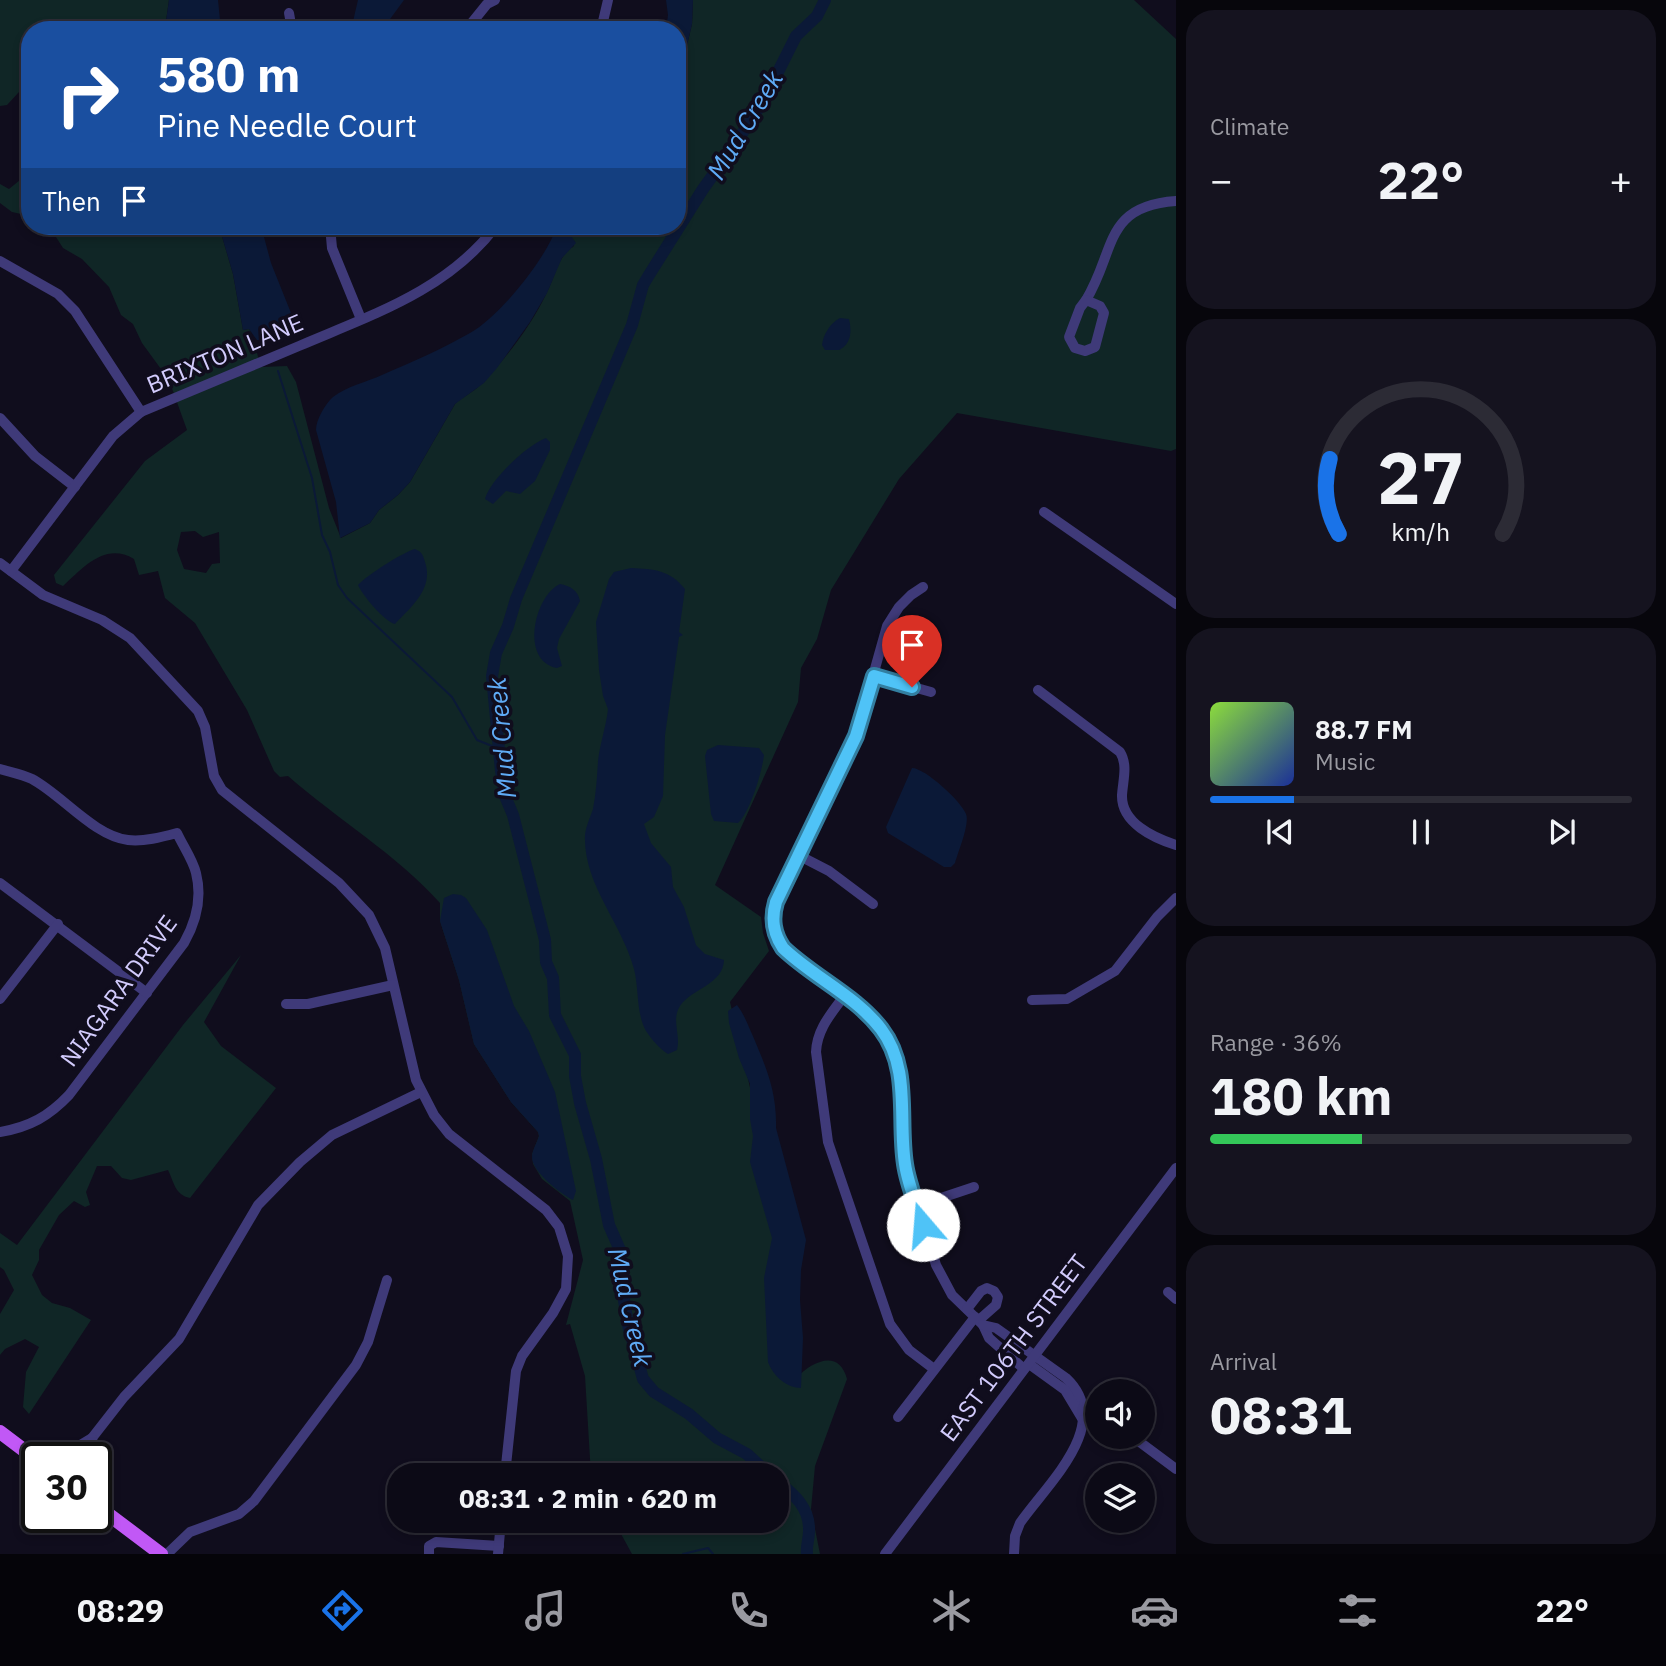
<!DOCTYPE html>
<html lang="en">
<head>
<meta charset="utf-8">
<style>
	:root { --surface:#0c0a16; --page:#15131f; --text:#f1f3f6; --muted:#9a9aa1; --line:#2c2b35; --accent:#1a73e8 }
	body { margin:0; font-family:"IBM Plex Sans",sans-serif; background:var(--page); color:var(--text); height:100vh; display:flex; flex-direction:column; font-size:26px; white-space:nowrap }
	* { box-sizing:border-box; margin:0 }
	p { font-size:23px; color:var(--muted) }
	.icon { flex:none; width:38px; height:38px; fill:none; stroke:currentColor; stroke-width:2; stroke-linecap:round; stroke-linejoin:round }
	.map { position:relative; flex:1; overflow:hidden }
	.side { display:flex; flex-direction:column; gap:10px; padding:10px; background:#07060c; width:490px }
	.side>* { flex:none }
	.hud { position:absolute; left:21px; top:21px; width:665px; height:214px; border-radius:28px; box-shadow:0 4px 10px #0003,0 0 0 2px var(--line); background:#1a4fa0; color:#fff; overflow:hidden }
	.controls { position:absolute; left:1085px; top:1379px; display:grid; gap:14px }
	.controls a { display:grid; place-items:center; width:70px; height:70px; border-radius:50%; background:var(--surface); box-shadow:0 4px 10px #0003,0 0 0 2px var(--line); font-size:35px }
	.speed { position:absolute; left:21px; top:1442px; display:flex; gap:14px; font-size:35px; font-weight:700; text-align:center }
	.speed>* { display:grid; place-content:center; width:91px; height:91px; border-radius:50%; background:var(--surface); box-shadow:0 4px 10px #0003,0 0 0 2px var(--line); line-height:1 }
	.speed .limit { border:4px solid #111; border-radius:10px; background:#fff; color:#111 }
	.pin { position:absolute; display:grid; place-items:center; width:60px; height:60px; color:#fff; margin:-72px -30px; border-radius:50% 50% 50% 0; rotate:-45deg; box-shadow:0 0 7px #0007 }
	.pin .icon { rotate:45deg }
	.me { position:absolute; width:77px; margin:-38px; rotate:342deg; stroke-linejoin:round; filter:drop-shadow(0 0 5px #0008) }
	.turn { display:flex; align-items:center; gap:24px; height:147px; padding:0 21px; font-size:32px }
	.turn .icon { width:91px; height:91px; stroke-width:2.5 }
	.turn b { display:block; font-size:49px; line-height:60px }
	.then { display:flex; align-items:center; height:66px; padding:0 21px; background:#0003; gap:14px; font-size:26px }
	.big { font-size:52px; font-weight:700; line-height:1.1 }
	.side .card { flex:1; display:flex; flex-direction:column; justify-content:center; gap:10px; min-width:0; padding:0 24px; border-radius:28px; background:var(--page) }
	.side .dial { align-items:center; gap:0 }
	.dial svg { height:182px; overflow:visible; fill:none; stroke:var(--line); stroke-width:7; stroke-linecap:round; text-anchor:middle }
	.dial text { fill:var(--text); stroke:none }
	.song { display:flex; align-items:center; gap:21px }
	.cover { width:84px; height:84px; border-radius:10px; background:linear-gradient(135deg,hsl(90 70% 55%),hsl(230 70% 35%)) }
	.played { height:7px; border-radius:4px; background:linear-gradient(90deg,var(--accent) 20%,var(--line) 20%) }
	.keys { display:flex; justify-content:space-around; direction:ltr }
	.heat { display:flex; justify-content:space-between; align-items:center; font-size:38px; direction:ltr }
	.charge { height:10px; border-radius:5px; background:linear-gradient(90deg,#34c759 36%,var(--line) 0) }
	.trip { position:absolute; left:387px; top:1463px; width:402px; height:70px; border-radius:28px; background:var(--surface); box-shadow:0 4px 10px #0003,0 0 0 2px var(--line); font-weight:700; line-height:70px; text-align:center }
	.menu { display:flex; height:112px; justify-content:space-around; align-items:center; background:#050409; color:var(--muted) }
	.menu .icon { width:49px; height:49px }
	.menu .on { color:var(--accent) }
	.menu b { font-size:32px; color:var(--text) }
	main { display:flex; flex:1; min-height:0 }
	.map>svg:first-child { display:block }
	.green { fill:#102626; fill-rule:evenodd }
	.water { fill:#0b1937 }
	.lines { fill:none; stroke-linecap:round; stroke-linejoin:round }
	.stream { stroke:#0b1937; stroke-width:2 }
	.river { stroke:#0b1937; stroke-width:12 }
	.minor { stroke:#3f3a79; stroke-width:10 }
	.major { stroke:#c158f6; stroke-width:14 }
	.route-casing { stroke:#337fa1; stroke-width:18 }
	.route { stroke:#4fc3f7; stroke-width:12 }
	.labels { text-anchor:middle; stroke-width:7; stroke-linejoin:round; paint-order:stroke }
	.street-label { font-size:24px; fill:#d2cbfc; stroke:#100d1d }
	.water-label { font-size:26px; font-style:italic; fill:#5fabf6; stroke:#100d1d }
</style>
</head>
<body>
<main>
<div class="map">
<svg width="1176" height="1554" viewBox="0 0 1176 1554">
	<rect width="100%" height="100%" fill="#100d1d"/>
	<!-- green -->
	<g class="green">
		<path d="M 0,0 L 169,0 L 166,21 L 168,30 L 30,30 L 30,80 L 7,105 L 0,106 Z"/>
		<path d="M 693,0 L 1134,0 L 1176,39 L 1176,449 L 1171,451 L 957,413 L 899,479 L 831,590 L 817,639 L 801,668 L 798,702 L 715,885 L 761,917 L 763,933 L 769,951 L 730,1002 L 789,1254 L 797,1377 C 812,1362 839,1348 847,1379 L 815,1466 L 811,1509 L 820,1554 L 632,1554 L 614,1521 L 777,1521 L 777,1475 L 591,1475 L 585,1376 L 570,1324 L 566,1325 L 583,1260 L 570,1201 L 542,1179 L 533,1164 L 532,1154 L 539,1136 L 538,1132 L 511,1102 L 474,1044 L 459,980 L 440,921 L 440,903 C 396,854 337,819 288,776 L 280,777 L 274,771 L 247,710 L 195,623 L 165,598 L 158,571 L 139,575 L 134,559 C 105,542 84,567 63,586 L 56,583 L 54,575 L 145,461 L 187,430 L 169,380 L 142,343 L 133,324 L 121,315 L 109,287 L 82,259 L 63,248 L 49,226 L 219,226 L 233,274 L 243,330 L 249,329 C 253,335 258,358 261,367 L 287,366 L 296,382 L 329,508 L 341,538 L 370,523 L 379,510 L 398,495 L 410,482 L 455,404 C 462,397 470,394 477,388 C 504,361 531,327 547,292 C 555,277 558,255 574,246 L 567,229 L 569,226 L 677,226 L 677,88 L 692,24 ZM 195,531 L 203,537 L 219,532 L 220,563 L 212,564 L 206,573 L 184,569 L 177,550 L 181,532 Z"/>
		<path d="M 30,172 L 30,216 L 12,212 L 0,203 L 0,184 L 9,189 Z"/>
		<path d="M 241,955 L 204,1022 L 221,1046 L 276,1088 L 190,1198 C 175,1195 174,1182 168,1170 L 131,1180 L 122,1178 L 111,1166 L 97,1166 L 86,1192 L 90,1205 L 85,1207 L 74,1201 L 59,1215 L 39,1250 L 39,1260 L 32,1275 L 42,1295 L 52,1303 L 70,1308 L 91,1320 L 29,1414 L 23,1407 L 26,1372 L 39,1347 L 25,1339 L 5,1349 L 0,1355 L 0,1314 L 14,1290 L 4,1270 L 0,1267 L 0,1233 L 17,1245 L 183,1025 Z"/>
	</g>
	<!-- water -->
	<g class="water">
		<path d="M 169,0 L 218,0 L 221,30 L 168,30 L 166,21 Z"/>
		<path d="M 358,0 L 404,0 L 382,30 L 351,30 Z"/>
		<path d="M 666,0 L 693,0 L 692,24 L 677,88 L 677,30 L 666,30 L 668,15 Z"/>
		<path d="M 219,226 L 261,226 L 271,263 L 291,313 L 291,320 L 277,331 L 278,340 L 276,342 L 257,340 L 249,329 L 243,330 L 233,274 Z"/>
		<path d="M 557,226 L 569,226 L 567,230 L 576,243 L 562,258 L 547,293 L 530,322 L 497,368 L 484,383 L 455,404 L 410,482 L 398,495 L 379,510 L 370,523 L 340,538 L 336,502 L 316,430 C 316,420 325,404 333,397 C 347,386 367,382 382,375 C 412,362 442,349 470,333 C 500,316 546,259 557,226 Z"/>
		<path d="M 840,318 L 849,319 C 852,332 851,344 839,350 L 825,350 L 822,345 C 823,335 830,323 840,318 Z"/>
		<path d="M 546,438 L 550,442 L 550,450 L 535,481 L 520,494 L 506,491 L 493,504 L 485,499 C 490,480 527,445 546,438 Z"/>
		<path d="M 415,549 C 422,552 423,555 425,562 C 434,588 412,606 395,624 C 384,621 363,596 358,585 C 366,576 403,552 415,549 Z"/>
		<path d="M 631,568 C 654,569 670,570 685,589 L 679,632 L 683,635 L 679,637 L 665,735 L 663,796 L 654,817 L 644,824 L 651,843 L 671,867 L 673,887 L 684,907 L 696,945 L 705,954 L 724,960 C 723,985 692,988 680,1006 C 671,1020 681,1035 677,1050 L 668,1054 C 660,1049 652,1040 646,1031 C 636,1013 639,988 634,969 C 622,923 583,884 585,835 C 586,826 590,818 593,809 C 596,794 597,777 598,761 C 600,743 606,727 608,709 L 603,696 L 599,670 L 596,622 L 609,579 L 614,572 Z"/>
		<path d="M 560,584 C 570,586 578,590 580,601 L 559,639 L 557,648 L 562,666 L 557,668 C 520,661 534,596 560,584 Z"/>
		<path d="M 718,745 L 759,748 L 764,755 C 762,772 750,812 738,823 L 714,821 L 711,814 L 705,756 L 707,750 Z"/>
		<path d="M 912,768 C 925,768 961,801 966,814 C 970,824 958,852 955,863 L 951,867 L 944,867 L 888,833 L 886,827 Z"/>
		<path d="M 453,894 L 461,895 L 466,898 L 487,930 L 514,1006 L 529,1031 L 555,1092 L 576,1191 L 573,1200 C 561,1194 532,1172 532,1157 C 532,1150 537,1143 539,1136 L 538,1132 L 511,1102 L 474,1044 L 459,980 L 440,921 L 444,898 Z"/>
		<path d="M 737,1005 C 744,1014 747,1023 752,1034 C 766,1067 777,1091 776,1128 L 806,1240 L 801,1270 L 800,1300 L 803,1338 L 801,1388 C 787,1388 773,1376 768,1362 L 764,1278 L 772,1238 L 750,1162 L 753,1136 L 750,1119 L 750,1084 L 739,1058 L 729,1023 L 728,1011 Z"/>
	</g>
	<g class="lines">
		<!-- stream -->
		<g class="stream">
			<path d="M 278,371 L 312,478 L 322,535 L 330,552 L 338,585 L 347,598 L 452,697 L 477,740 L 497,748"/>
			<path d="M 683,1554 L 708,1548 L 713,1554"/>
		</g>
		<!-- river -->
		<g class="river">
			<path d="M 770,1475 L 747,1454 L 717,1438 L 689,1414 L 654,1392 L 643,1379 L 628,1325 L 618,1263 L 620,1250 L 609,1225 L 596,1159 L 580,1103 L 575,1076 L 575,1055 L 555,1015 L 553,978 L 546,962 L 545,940 L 513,815 L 505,796 L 501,771 L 492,676 L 496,653 L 508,626 L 516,599 L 632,325 L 643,285 L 649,275 L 703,189 L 734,146 L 765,98 L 796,36 L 817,16 L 825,0"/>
			<path d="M 777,1481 C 794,1494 810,1508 809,1531 C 809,1539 806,1546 807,1554"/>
		</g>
		<!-- minor -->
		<g class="minor">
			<path d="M 289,13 L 292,30"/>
			<path d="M 466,30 L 487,4 L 495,0"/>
			<path d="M 601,30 L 608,0"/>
			<path d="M 330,226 L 332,248 L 361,319"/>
			<path d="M 0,261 L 58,294 L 75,311 L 141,412"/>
			<path d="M 1086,300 C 1116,251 1103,206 1176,201"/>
			<path d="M 1086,300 L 1100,306 L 1104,313 L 1095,347 L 1085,351 L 1075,348 L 1069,337 L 1080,308 Z"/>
			<path d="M 0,418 L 35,456 L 75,487"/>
			<path d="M 1044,512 L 1176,604"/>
			<path d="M 0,563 L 43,595 L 102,620 L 130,638 L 198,711 L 205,727 L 214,776 L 222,790 L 339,883 L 369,915 L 385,948 L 416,1080 L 434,1115 L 449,1134 L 546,1210 L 559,1227 L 568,1256 L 566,1289 L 553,1313 L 522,1356 L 516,1371 L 505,1475"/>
			<path d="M 11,571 L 113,436 L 141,412 C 194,390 246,368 299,346 C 371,315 447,291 496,226"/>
			<path d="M 923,587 L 911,595 L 899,607 L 887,626 L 856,736 L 776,902 L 773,914 L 773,928 L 783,948 L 862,1010 L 881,1029 L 889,1041 L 900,1071 L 906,1166 L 936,1265 L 952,1295 L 983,1325 L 989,1338 L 1024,1369"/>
			<path d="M 874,676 L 931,692"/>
			<path d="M 1038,690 L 1120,752 C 1128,765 1123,780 1122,795 C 1121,823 1154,838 1176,845"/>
			<path d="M 0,769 C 10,772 22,774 32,779 C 62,795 94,836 128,840 C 143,842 162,837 177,833 C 183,846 193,860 196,873 C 202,897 196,922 184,943 L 69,1095 C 49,1116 30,1127 0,1132"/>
			<path d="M 798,855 L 829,871 L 873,904"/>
			<path d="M 0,883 L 147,993"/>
			<path d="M 844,996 C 831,1014 817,1029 816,1052 L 828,1142 L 890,1324 L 909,1350 L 934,1369"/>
			<path d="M 0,999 L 58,924"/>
			<path d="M 1032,1000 L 1067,999 L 1115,971 L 1157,917 L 1176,898"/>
			<path d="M 286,1004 L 308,1004 L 393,985"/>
			<path d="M 917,1206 L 974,1187"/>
			<path d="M 1168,1292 L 1176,1299"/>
			<path d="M 967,1309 L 981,1291 L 987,1288 L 994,1291 L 998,1297 L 996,1305 L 979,1320"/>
			<path d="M 983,1325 L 996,1328 L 1066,1378 C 1115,1424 1047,1484 1020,1523 L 1015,1536 L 1014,1554"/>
			<path d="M 1029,1364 L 1065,1390 L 1083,1420"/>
			<path d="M 898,1417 L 975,1317"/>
			<path d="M 1083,1420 L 1097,1421"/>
			<path d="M 1133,1437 L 1176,1469"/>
			<path d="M 71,1458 L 82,1444 L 92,1438 L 124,1397 L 179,1339 L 258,1205 L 300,1162 L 332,1135 L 421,1092"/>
			<path d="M 88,1458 L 93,1445 L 92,1438"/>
			<path d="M 167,1554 L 190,1532 L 239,1514 L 254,1501 L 356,1365 L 368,1342 L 387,1280"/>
			<path d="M 429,1554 L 429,1546 L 436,1542 L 499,1546"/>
			<path d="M 498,1554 L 501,1521"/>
			<path d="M 885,1554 L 1176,1168"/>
		</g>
		<!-- major -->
		<g class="major">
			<path d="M 0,1432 L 37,1460"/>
			<path d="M 96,1505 L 161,1554"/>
		</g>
	</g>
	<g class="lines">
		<defs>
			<path id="route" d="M 912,687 L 874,676 L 856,736 L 776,902 C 771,919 773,933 783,948 C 813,977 856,996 881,1029 C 911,1068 898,1119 905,1164 C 908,1185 917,1205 923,1225"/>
		</defs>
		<!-- route casing -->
		<use href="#route" class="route-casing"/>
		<!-- route -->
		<use href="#route" class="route"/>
	</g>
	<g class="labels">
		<!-- street labels -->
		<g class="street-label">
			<text transform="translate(225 354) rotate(-23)" y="8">BRIXTON LANE</text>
			<text transform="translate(119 991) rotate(-54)" y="8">NIAGARA DRIVE</text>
			<text transform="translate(1014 1348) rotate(-53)" y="8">EAST 106TH STREET</text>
		</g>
		<!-- water labels -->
		<g class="water-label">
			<text transform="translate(745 125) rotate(-59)" y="9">Mud Creek</text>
			<text transform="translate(502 738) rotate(-95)" y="9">Mud Creek</text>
			<text transform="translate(630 1307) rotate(77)" y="9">Mud Creek</text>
		</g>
	</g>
</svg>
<div class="controls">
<a><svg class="icon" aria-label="sound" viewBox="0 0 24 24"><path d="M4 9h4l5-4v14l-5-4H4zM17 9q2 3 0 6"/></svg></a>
<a><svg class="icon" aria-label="layers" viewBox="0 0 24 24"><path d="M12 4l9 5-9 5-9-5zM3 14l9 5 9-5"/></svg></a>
</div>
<div class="speed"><div class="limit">30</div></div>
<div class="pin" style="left:912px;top:687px;background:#d93025"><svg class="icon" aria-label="arrive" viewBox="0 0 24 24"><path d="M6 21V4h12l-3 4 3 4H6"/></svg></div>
<svg class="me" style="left:923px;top:1225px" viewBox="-20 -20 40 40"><circle r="19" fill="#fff"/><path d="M0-13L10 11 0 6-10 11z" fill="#4fc3f7"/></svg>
<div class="trip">08:31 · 2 min · 620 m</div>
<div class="hud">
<div class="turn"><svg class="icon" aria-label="right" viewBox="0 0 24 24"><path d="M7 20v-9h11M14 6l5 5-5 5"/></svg><div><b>580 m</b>Pine Needle Court</div></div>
<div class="then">Then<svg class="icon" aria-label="arrive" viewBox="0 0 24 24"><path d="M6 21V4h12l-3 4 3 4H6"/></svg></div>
</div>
</div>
<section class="side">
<div class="card"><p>Climate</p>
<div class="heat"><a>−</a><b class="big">22°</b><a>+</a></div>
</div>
<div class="card dial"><svg viewBox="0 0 100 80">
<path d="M14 69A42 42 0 1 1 86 69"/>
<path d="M14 69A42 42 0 0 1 10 36" stroke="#1a73e8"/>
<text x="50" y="56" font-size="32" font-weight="700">27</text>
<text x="50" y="72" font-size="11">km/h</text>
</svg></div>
<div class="card">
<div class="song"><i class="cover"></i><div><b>88.7 FM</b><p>Music</p></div></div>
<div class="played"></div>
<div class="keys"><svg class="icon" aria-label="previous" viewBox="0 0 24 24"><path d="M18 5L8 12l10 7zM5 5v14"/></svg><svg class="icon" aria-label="pause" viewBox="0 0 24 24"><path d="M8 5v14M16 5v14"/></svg><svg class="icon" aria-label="next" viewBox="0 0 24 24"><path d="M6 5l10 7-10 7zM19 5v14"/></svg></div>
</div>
<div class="card"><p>Range · 36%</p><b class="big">180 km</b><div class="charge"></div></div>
<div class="card"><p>Arrival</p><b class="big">08:31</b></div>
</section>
</main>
<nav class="menu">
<b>08:29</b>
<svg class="icon on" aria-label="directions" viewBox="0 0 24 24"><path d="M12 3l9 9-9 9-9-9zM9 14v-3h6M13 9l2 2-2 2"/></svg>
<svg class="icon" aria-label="music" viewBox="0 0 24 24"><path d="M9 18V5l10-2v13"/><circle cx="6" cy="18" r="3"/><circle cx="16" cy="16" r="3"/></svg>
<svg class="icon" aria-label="phone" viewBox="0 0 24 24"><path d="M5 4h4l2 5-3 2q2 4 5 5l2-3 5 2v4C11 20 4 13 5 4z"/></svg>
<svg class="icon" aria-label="climate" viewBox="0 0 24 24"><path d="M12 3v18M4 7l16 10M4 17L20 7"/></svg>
<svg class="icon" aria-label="car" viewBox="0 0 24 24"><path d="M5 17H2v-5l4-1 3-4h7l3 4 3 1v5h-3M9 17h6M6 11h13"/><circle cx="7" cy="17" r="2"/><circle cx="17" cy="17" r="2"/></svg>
<svg class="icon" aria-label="filters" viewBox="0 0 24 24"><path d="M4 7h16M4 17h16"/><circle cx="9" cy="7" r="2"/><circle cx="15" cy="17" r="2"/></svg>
<b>22°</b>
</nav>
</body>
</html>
